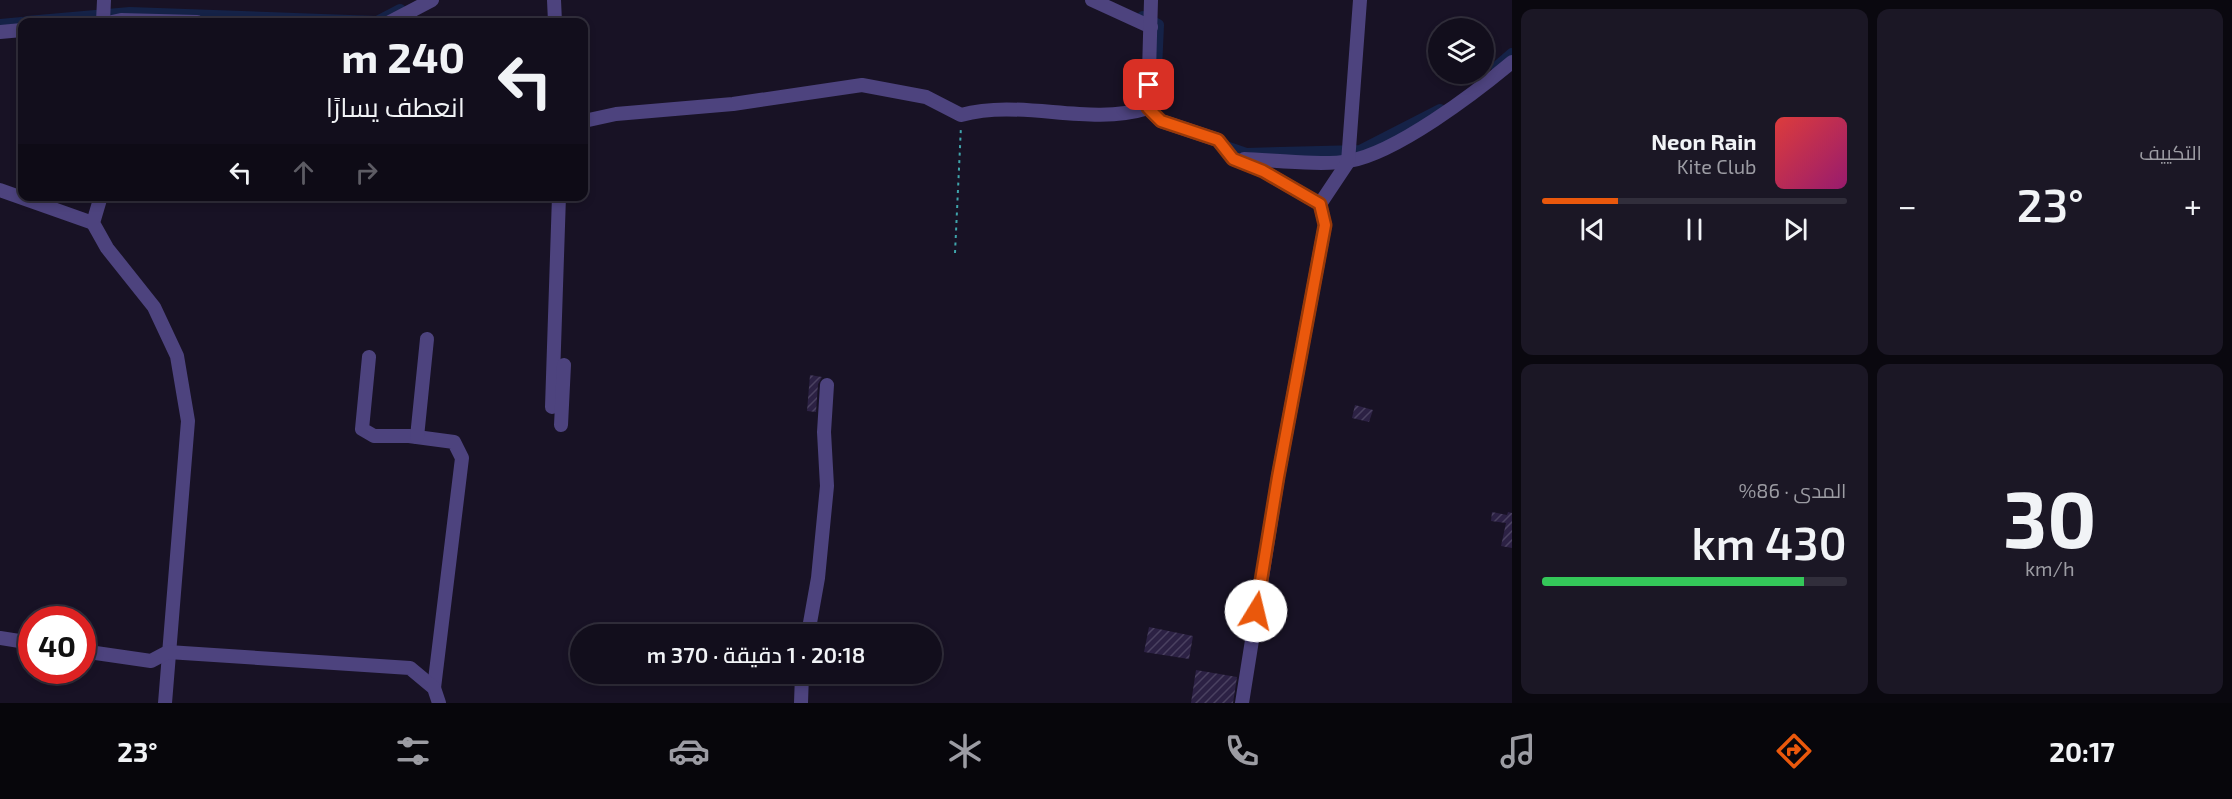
<!DOCTYPE html>
<html lang="ar">
<head>
<meta charset="utf-8">
<style>
	:root { --surface:#120e1c; --page:#1b1725; --text:#f1f3f6; --muted:#9c9ca3; --line:#312e3b; --accent:#ea580c }
	body { margin:0; font-family:"Exo 2",Cairo,sans-serif; background:var(--page); color:var(--text); direction:rtl; height:100vh; display:flex; flex-direction:column; font-size:22px; white-space:nowrap }
	* { box-sizing:border-box; margin:0 }
	p { font-size:20px; color:var(--muted) }
	.icon { flex:none; width:33px; height:33px; fill:none; stroke:currentColor; stroke-width:2; stroke-linecap:round; stroke-linejoin:round }
	.map { position:relative; flex:1; overflow:hidden; direction:ltr }
	.panel { display:flex; flex-direction:column; gap:9px; padding:9px; background:#0a080f; width:720px }
	.panel>* { flex:none }
	.guide { position:absolute; left:18px; top:18px; width:570px; height:183px; border-radius:12px; box-shadow:0 3px 9px #0003,0 0 0 2px var(--line); direction:rtl; background:#120e1c; color:var(--text); overflow:hidden }
	.controls { position:absolute; left:1428px; top:18px; display:grid; gap:12px }
	.controls a { display:grid; place-items:center; width:66px; height:66px; border-radius:50%; background:var(--surface); box-shadow:0 3px 9px #0003,0 0 0 2px var(--line); font-size:30px }
	.speed { position:absolute; left:18px; top:606px; display:flex; gap:12px; font-size:30px; font-weight:700; text-align:center }
	.speed>* { display:grid; place-content:center; width:78px; height:78px; border-radius:50%; background:var(--surface); box-shadow:0 3px 9px #0003,0 0 0 2px var(--line); line-height:1 }
	.speed .limit { border:9px solid #d22; background:#fff; color:#111 }
	.pin { position:absolute; display:grid; place-items:center; width:51px; height:51px; color:#fff; margin:-26px; border-radius:12px; box-shadow:0 3px 9px #0006 }
	.me { position:absolute; width:66px; margin:-33px; rotate:9deg; stroke-linejoin:round; filter:drop-shadow(0 0 4px #0008) }
	.turn { display:flex; align-items:center; gap:21px; height:126px; padding:0 24px; font-size:27px }
	.turn .icon { width:78px; height:78px; stroke-width:2.5 }
	.turn b { display:block; font-size:42px; line-height:51px }
	.lanes { display:flex; align-items:center; height:57px; padding:0 24px; background:#0003; justify-content:center; gap:30px; direction:ltr }
	.lanes .off { opacity:.35 }
	.big { font-size:45px; font-weight:600; line-height:1.1 }
	.panel .widget { flex:1; display:flex; flex-direction:column; justify-content:center; gap:9px; min-width:0; padding:0 21px; border-radius:12px; background:var(--page) }
	.panel .dial { align-items:center; gap:0 }
	.dial b { font-size:78px; line-height:1 }
	.song { display:flex; align-items:center; gap:18px }
	.cover { width:72px; height:72px; border-radius:9px; background:linear-gradient(135deg,hsl(0 70% 55%),hsl(320 70% 35%)) }
	.played { height:6px; border-radius:3px; background:linear-gradient(90deg,var(--accent) 25%,var(--line) 25%) }
	.keys { display:flex; justify-content:space-around; direction:ltr }
	.heat { display:flex; justify-content:space-between; align-items:center; font-size:33px; direction:ltr }
	.charge { height:9px; border-radius:4px; background:linear-gradient(90deg,#34c759 86%,var(--line) 0) }
	.panel .tiles { flex:1; display:grid; gap:9px; grid-template-columns:repeat(2,1fr) }
	.trip { position:absolute; left:570px; top:624px; width:372px; height:60px; border-radius:30px; background:var(--surface); box-shadow:0 3px 9px #0003,0 0 0 2px var(--line); font-weight:600; line-height:60px; text-align:center; direction:rtl }
	.tab-bar { display:flex; height:96px; justify-content:space-around; align-items:center; background:#07060b; color:var(--muted) }
	.tab-bar .icon { width:42px; height:42px }
	.tab-bar .current { color:var(--accent) }
	.tab-bar b { font-size:27px; color:var(--text) }
	main { display:flex; flex:1; min-height:0 }
	.map>svg:first-child { display:block }
	.lines { fill:none; stroke-linecap:round; stroke-linejoin:round }
	.canal { stroke:#152247; stroke-width:12 }
	.building { fill:url(#building-hatch) }
	.path { stroke:#3fa4ab; stroke-width:2; stroke-dasharray:3 4.5; stroke-linecap:butt }
	.minor { stroke:#4d437e; stroke-width:14 }
	.route-casing { stroke:#983908; stroke-width:15 }
	.route { stroke:#ea580c; stroke-width:10 }
</style>
</head>
<body>
<main>
<section class="panel">
<div class="tiles">
<div class="widget"><p>التكييف</p>
<div class="heat"><a>−</a><b class="big">23°</b><a>+</a></div>
</div>
<div class="widget">
<div class="song"><i class="cover"></i><div><b>Neon Rain</b><p>Kite Club</p></div></div>
<div class="played"></div>
<div class="keys"><svg class="icon" aria-label="previous" viewBox="0 0 24 24"><path d="M18 5L8 12l10 7zM5 5v14"/></svg><svg class="icon" aria-label="pause" viewBox="0 0 24 24"><path d="M8 5v14M16 5v14"/></svg><svg class="icon" aria-label="next" viewBox="0 0 24 24"><path d="M6 5l10 7-10 7zM19 5v14"/></svg></div>
</div>
<div class="widget dial"><b>30</b><p>km/h</p></div>
<div class="widget"><p>المدى · 86%</p><b class="big">430 km</b><div class="charge"></div></div>
</div>
</section>
<div class="map">
<svg width="1512" height="703" viewBox="0 0 1512 703">
	<defs>
		<pattern id="building-hatch" width="6" height="6" patternUnits="userSpaceOnUse" patternTransform="scale(1.5)"><rect width="6" height="6" fill="#2c2144"/><path d="M-1 1l2-2M0 6l6-6M5 7l2-2" fill="none" stroke="#4a4160"/></pattern>
	</defs>
	<rect width="100%" height="100%" fill="#181225"/>
	<g class="lines">
		<!-- canal -->
		<g class="canal">
			<path d="M 1143,17 L 1158,25 L 1156,69"/>
			<path d="M 27,22 L 130,13 L 377,22 L 400,10"/>
			<path d="M 0,25 L 22,23"/>
			<path d="M 1497,67 L 1512,54"/>
			<path d="M 1220,145 L 1246,154 L 1360,151 L 1440,110"/>
		</g>
	</g>
	<!-- building -->
	<g class="building">
		<path d="M 810,375 L 822,377 L 818,384 L 816,412 L 807,411 Z"/>
		<path d="M 1355,405 L 1373,410 L 1369,422 L 1352,418 Z"/>
		<path d="M 1492,512 L 1507,515 L 1508,512 L 1512,513 L 1512,548 L 1501,546 L 1506,523 L 1491,521 Z"/>
		<path d="M 1149,627 L 1193,636 L 1189,659 L 1144,652 Z"/>
		<path d="M 1196,670 L 1237,677 L 1233,703 L 1191,703 Z"/>
	</g>
	<g class="lines">
		<!-- path -->
		<path class="path" d="M 955,253 L 961,126"/>
		<!-- minor -->
		<g class="minor">
			<path d="M 554,0 L 555,22"/>
			<path d="M 1092,0 L 1151,27"/>
			<path d="M 1151,0 L 1148,108 L 1161,121 L 1218,140 L 1233,159 L 1263,171 L 1320,204 L 1325,225 L 1278,477 L 1242,703"/>
			<path d="M 103,22 L 104,0"/>
			<path d="M 112,22 L 121,20 L 197,22"/>
			<path d="M 390,22 L 432,0"/>
			<path d="M 0,32 L 22,30"/>
			<path d="M 584,121 L 616,114 L 733,104 L 862,85 L 926,97 L 961,115 C 1022,98 1087,127 1148,108"/>
			<path d="M 1244,159 C 1272,160 1323,166 1349,161 C 1396,153 1475,93 1512,62"/>
			<path d="M 0,190 L 93,223"/>
			<path d="M 101,196 L 93,223 L 107,248 L 154,307 L 177,356 L 188,421 L 165,703"/>
			<path d="M 1320,204 L 1348,162 L 1360,0"/>
			<path d="M 369,357 L 362,429 L 374,436 L 409,436 L 454,442 L 462,458 L 434,688"/>
			<path d="M 552,407 L 559,196"/>
			<path d="M 561,425 L 564,365"/>
			<path d="M 417,437 L 427,339"/>
			<path d="M 808,634 L 818,578 L 827,486 L 824,432 L 827,385"/>
			<path d="M 0,638 L 32,643"/>
			<path d="M 82,651 L 151,661 L 168,652 L 410,668 L 434,688 L 439,703"/>
			<path d="M 801,703 L 802,674"/>
		</g>
	</g>
	<g class="lines">
		<defs>
			<path id="route" d="M 1149,85 L 1148,108 L 1161,121 L 1218,140 L 1233,159 L 1263,171 L 1320,204 L 1325,225 L 1278,477 L 1256,611"/>
		</defs>
		<!-- route casing -->
		<use href="#route" class="route-casing"/>
		<!-- route -->
		<use href="#route" class="route"/>
	</g>
</svg>
<div class="controls">
<a><svg class="icon" aria-label="layers" viewBox="0 0 24 24"><path d="M12 4l9 5-9 5-9-5zM3 14l9 5 9-5"/></svg></a>
</div>
<div class="speed"><div class="limit">40</div></div>
<div class="pin" style="left:1149px;top:85px;background:#d93025"><svg class="icon" aria-label="arrive" viewBox="0 0 24 24"><path d="M6 21V4h12l-3 4 3 4H6"/></svg></div>
<svg class="me" style="left:1256px;top:611px" viewBox="-20 -20 40 40"><circle r="19" fill="#fff"/><path d="M0-13L10 11 0 6-10 11z" fill="#ea580c"/></svg>
<div class="trip">20:18 · 1 دقيقة · 370 m</div>
<div class="guide">
<div class="turn"><svg class="icon" aria-label="left" viewBox="0 0 24 24"><path d="M17 20v-9H6M10 6l-5 5 5 5"/></svg><div><b>240 m</b>انعطف يسارًا</div></div>
<div class="lanes"><svg class="icon" aria-label="left" viewBox="0 0 24 24"><path d="M17 20v-9H6M10 6l-5 5 5 5"/></svg><svg class="icon off" aria-label="ahead" viewBox="0 0 24 24"><path d="M12 20V5M6 11l6-6 6 6"/></svg><svg class="icon off" aria-label="right" viewBox="0 0 24 24"><path d="M7 20v-9h11M14 6l5 5-5 5"/></svg></div>
</div>
</div>
</main>
<nav class="tab-bar">
<b>20:17</b>
<svg class="icon current" aria-label="directions" viewBox="0 0 24 24"><path d="M12 3l9 9-9 9-9-9zM9 14v-3h6M13 9l2 2-2 2"/></svg>
<svg class="icon" aria-label="music" viewBox="0 0 24 24"><path d="M9 18V5l10-2v13"/><circle cx="6" cy="18" r="3"/><circle cx="16" cy="16" r="3"/></svg>
<svg class="icon" aria-label="phone" viewBox="0 0 24 24"><path d="M5 4h4l2 5-3 2q2 4 5 5l2-3 5 2v4C11 20 4 13 5 4z"/></svg>
<svg class="icon" aria-label="climate" viewBox="0 0 24 24"><path d="M12 3v18M4 7l16 10M4 17L20 7"/></svg>
<svg class="icon" aria-label="car" viewBox="0 0 24 24"><path d="M5 17H2v-5l4-1 3-4h7l3 4 3 1v5h-3M9 17h6M6 11h13"/><circle cx="7" cy="17" r="2"/><circle cx="17" cy="17" r="2"/></svg>
<svg class="icon" aria-label="filters" viewBox="0 0 24 24"><path d="M4 7h16M4 17h16"/><circle cx="9" cy="7" r="2"/><circle cx="15" cy="17" r="2"/></svg>
<b>23°</b>
</nav>
</body>
</html>
